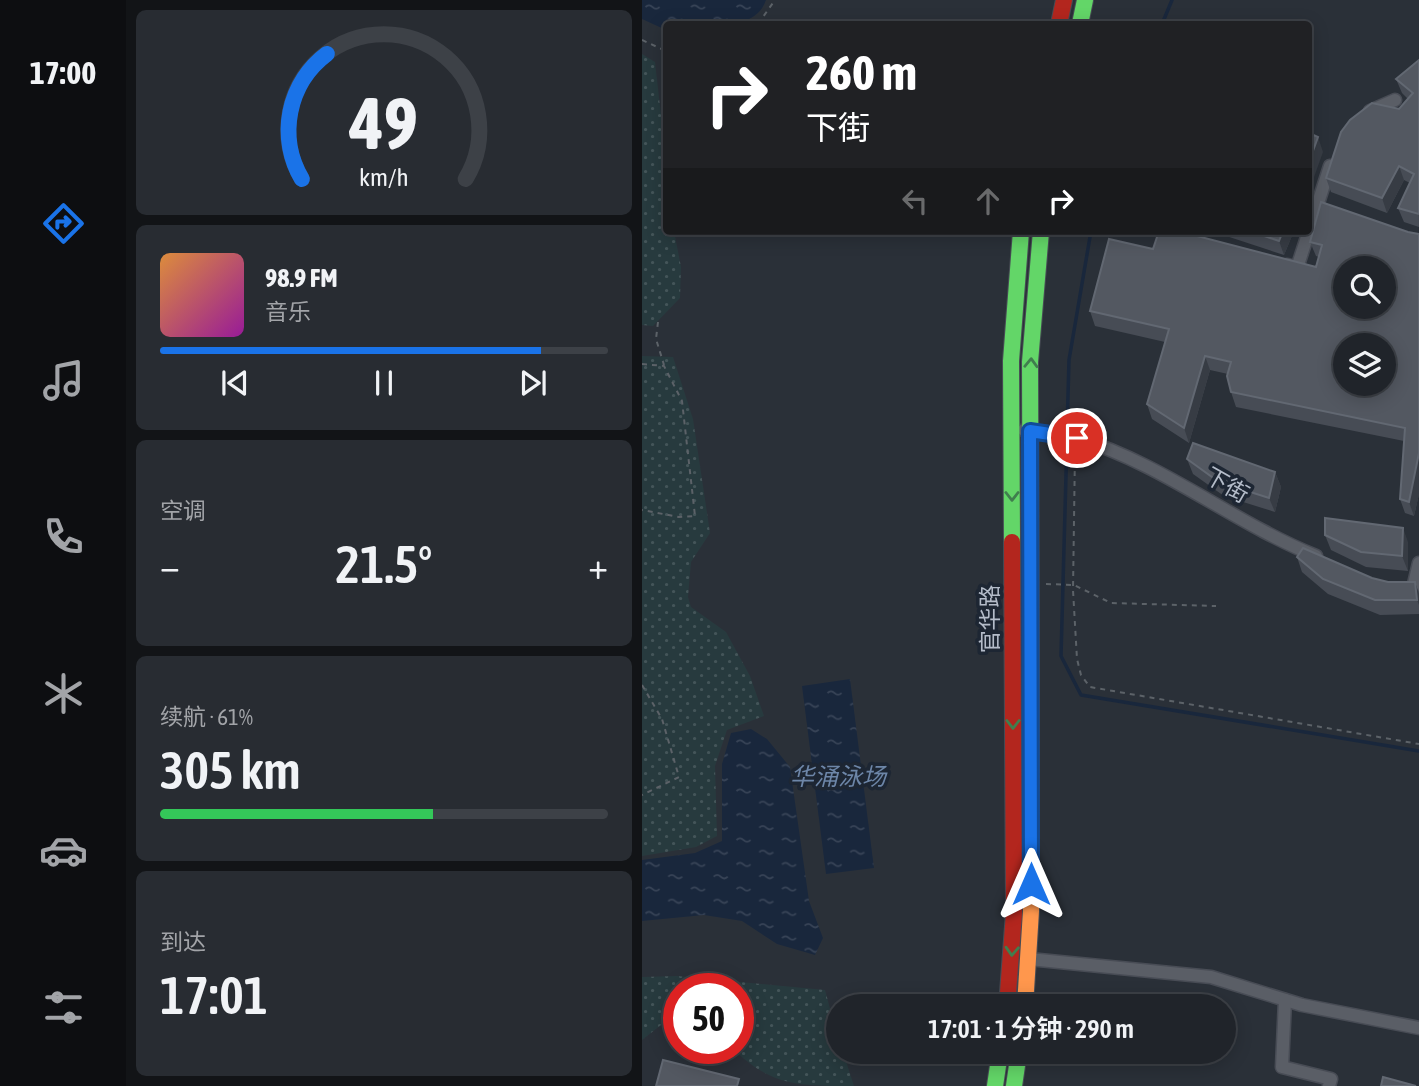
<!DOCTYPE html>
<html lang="zh">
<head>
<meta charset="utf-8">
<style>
	:root { --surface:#20242a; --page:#282c32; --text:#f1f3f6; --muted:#a2a4a8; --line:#3d4147; --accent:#1a73e8 }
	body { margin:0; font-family:"Asap Condensed","Noto Sans SC",sans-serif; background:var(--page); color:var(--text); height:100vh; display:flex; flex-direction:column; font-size:26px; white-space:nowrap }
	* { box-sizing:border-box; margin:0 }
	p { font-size:23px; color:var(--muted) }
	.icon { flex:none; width:38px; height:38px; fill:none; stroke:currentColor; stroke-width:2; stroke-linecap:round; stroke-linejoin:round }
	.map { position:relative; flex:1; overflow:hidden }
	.panel { display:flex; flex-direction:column; gap:10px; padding:10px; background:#121417; width:516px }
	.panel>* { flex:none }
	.banner { position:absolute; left:21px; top:21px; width:649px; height:214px; border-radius:7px; box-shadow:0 4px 18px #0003,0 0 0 2px var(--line); background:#202124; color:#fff; overflow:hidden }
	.controls { position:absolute; left:691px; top:256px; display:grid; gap:14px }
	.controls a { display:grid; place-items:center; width:63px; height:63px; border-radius:50%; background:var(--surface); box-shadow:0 4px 18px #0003,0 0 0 2px var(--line); font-size:35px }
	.speed { position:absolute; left:21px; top:973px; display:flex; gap:14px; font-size:35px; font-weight:700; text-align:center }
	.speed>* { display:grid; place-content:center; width:91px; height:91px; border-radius:50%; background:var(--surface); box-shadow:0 4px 18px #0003,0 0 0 2px var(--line); line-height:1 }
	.speed .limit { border:10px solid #d22; background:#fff; color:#111 }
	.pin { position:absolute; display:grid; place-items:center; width:60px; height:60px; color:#fff; margin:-30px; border:4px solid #fff; border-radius:50%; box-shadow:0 2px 7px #0007 }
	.me { position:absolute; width:77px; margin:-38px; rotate:0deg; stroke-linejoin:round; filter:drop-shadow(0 0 5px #0008) }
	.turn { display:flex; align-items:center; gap:24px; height:147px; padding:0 28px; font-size:32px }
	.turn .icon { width:91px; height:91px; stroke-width:2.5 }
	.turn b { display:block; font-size:49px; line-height:60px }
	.lanes { display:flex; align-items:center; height:66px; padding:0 28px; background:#0003; justify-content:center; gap:35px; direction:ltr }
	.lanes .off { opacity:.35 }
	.big { font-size:52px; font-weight:600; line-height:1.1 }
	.panel .widget { flex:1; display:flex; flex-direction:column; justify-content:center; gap:10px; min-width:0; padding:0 24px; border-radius:10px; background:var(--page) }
	.panel .dial { align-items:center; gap:0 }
	.dial svg { height:182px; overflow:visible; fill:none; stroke:var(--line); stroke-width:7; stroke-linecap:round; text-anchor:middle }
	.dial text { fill:var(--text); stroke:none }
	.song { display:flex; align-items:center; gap:21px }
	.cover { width:84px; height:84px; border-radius:10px; background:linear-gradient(135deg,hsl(30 70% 55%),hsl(300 70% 35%)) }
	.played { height:7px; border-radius:4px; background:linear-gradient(90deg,var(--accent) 85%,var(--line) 85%) }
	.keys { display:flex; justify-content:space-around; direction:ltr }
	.heat { display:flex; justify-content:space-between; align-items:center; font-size:38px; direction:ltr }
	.charge { height:10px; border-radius:5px; background:linear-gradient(90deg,#34c759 61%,var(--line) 0) }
	.trip { position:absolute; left:184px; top:994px; width:410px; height:70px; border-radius:35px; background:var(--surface); box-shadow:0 4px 18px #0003,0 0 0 2px var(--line); font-weight:600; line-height:70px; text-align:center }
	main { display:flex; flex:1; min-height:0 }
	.dock { display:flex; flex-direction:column; width:126px; justify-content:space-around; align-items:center; background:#0d0e11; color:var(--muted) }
	.dock .icon { width:49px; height:49px }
	.dock .current { color:var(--accent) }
	.dock b { font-size:32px; color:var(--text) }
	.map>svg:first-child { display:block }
	.grass { fill:url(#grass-dots) }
	.water { fill:url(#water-ripples) }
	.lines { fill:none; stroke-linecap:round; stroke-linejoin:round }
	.stream { stroke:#19273c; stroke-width:3.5 }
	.street-casing { stroke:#484c55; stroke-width:15 }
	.fast-casing { stroke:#484c55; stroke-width:18 }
	.slow-casing { stroke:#484c55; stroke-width:18 }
	.jam-casing { stroke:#484c55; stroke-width:18 }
	.path { stroke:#5c6268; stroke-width:2; stroke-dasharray:5 5; stroke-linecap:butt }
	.street { stroke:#5a5e66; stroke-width:12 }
	.fast { stroke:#63d668; stroke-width:16 }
	.slow { stroke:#ff974d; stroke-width:16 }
	.jam { stroke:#b3261e; stroke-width:16 }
	.wall { fill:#474c55 }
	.shaded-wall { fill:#373c44 }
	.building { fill:#535861; stroke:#626872; stroke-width:2; fill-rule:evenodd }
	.oneway { stroke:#407e4e }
	.route-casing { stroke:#114b97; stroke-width:18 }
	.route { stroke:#1a73e8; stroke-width:12 }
	.labels { text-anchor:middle; stroke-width:7; stroke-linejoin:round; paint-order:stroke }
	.street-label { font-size:23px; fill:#b4bcc9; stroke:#1d2633 }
	.water-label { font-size:24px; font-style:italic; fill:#6d86a8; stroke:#1d2633 }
</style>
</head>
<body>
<main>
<nav class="dock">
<b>17:00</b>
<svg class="icon current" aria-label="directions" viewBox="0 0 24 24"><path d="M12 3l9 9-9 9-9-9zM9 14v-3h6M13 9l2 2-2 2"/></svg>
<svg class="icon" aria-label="music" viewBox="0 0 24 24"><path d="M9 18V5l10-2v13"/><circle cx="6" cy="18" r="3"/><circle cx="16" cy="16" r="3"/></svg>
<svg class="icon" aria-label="phone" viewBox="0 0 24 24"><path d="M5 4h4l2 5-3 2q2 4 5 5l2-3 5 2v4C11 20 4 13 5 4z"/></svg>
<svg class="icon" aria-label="climate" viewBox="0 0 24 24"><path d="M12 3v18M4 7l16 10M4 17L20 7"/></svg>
<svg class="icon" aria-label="car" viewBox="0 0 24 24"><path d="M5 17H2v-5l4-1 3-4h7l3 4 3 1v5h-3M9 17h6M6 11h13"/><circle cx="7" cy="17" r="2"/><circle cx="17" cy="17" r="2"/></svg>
<svg class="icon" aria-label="filters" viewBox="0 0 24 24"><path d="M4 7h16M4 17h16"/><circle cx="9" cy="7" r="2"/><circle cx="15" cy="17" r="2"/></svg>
</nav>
<section class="panel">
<div class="widget dial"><svg viewBox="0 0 100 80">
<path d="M14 69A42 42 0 1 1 86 69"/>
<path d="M14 69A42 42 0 0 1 25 14" stroke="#1a73e8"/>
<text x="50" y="56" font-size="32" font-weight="700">49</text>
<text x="50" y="72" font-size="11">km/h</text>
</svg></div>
<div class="widget">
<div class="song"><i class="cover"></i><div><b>98.9 FM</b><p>音乐</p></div></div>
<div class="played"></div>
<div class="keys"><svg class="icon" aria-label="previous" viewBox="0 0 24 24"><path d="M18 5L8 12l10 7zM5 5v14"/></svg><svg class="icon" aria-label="pause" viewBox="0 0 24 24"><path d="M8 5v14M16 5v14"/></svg><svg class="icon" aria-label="next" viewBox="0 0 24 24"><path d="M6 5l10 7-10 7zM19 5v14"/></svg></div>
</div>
<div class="widget"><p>空调</p>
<div class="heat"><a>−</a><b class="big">21.5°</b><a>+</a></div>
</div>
<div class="widget"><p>续航 · 61%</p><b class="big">305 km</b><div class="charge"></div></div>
<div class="widget"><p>到达</p><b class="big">17:01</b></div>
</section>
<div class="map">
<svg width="777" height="1086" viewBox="0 0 777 1086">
	<defs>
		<pattern id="grass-dots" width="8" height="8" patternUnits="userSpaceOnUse" patternTransform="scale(1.75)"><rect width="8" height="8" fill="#273a3e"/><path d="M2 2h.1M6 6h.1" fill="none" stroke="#445559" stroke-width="1.8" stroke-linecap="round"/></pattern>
		<pattern id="water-ripples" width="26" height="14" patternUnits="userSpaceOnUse" patternTransform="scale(1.75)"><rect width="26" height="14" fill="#19273c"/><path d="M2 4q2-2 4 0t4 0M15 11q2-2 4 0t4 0" fill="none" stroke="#384457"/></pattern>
	</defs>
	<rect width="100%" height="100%" fill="#2a3038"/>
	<!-- grass -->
	<g class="grass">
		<path d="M 0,54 L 13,62 L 24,159 L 24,231 L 32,231 L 39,267 L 38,298 L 11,326 L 0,325 Z"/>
		<path d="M 0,356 L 31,357 L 51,419 L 68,533 L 49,562 L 46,597 L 49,607 L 84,632 L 108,676 L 122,716 L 85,730 L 73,766 L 75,836 L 54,847 L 0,856 Z"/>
		<path d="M 35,976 L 183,990 L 196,1038 L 196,1052 L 201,1052 L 212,1086 C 155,1086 129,1086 90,1048 L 96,1048 L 96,989 L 37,989 L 37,1026 L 19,1025 L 0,1040 L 0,977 Z"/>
	</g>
	<!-- water -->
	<g class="water">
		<path d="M 0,0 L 124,0 C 113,35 53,24 24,24 L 24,30 L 0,19 Z"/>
		<path d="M 208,679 L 232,868 L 184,874 L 160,686 Z"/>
		<path d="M 109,729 L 125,739 L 148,767 L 167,901 L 181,938 L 173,955 L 135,944 L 100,921 L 62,915 L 0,921 L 0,860 L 53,853 L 80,841 L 80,764 L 89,733 Z"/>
	</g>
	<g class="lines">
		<!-- stream -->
		<g class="stream">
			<path d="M 520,24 L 530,0"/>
			<path d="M 425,431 L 427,360 L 449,231"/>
			<path d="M 425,439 L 419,656 L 439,695 L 777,751"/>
		</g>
		<defs>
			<g id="street">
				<path d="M 728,111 L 753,100"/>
				<path d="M 645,265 L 655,268 L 688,166"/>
				<path d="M 382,430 C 399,432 418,432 435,438 C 521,464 592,523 674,556"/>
				<path d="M 771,588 L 777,563"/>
				<path d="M 387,959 L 569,977 L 660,1005 L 777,1028"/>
				<path d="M 643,1000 L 640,1067 L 689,1079 L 687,1086"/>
			</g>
			<g id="fast">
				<path d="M 438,24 L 443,0"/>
				<path d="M 370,542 L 369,361 L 379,231"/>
				<path d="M 389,669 L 388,362 L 399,231"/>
				<path d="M 353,1086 L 358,1052"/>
				<path d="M 372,1086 L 377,1052"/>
			</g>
			<path id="slow" d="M 383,1006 L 389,911 L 389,669"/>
			<g id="jam">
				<path d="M 417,24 L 422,0"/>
				<path d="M 365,1006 L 372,913 L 370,542"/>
			</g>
		</defs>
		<!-- street casing -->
		<use href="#street" class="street-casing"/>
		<!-- fast casing -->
		<use href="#fast" class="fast-casing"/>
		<!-- slow casing -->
		<use href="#slow" class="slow-casing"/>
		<!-- jam casing -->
		<use href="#jam" class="jam-casing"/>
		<!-- path -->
		<g class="path">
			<path d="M 116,24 L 133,0"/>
			<path d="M 0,40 L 24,51"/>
			<path d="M 16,322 L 14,339 L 22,365"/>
			<path d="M 0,364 L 22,366 L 40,401 L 53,516 L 37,517 L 0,510"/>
			<path d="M 433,451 L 431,590 L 435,659 L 439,675 L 448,687 L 777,744"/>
			<path d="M 404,584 L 432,585 L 469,603 L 574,606"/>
			<path d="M 0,685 L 20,719 L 37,777 L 0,795"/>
		</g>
		<!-- street -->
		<use href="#street" class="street"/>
		<!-- fast -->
		<use href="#fast" class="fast"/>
		<!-- slow -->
		<use href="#slow" class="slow"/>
		<!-- jam -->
		<use href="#jam" class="jam"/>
	</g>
	<!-- wall -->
	<g class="wall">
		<path d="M 777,60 L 777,227 L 762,222 L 756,208 L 768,183 L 762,180 L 745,213 L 689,192 L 684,178 L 757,109 L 766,99 L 760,93 L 754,79 Z"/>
		<path d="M 569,231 L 652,231 L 642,255 Z"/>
		<path d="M 766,232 L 777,234 L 777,494 L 772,516 L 763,513 L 758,499 L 762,441 L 594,407 L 589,392 L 586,374 L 568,370 L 547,443 L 510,419 L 505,404 L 523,342 L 453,326 L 448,311 L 511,249 L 674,267 L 677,257 L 674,256 L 668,242 Z"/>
		<path d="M 545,459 L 633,472 L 639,487 L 633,512 L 582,496 L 551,474 Z"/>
		<path d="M 683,535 L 766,542 L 766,571 L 724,567 L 689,550 Z"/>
		<path d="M 655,557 L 746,582 L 773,582 L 777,594 L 777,614 L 738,615 L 686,594 L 660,572 Z"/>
	</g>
	<!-- shaded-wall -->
	<g class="shaded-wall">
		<path d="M 676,137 L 681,152 L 667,191 L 667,162 Z"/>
		<path d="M 757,166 L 762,180 L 745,213 L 740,198 Z"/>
		<path d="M 641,231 L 652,231 L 642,255 L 637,241 Z"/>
		<path d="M 563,356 L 568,370 L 547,443 L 542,428 Z"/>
		<path d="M 777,453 L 777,494 L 772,516 L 767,502 Z"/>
		<path d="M 633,472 L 639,487 L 633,512 L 627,498 Z"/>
		<path d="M 761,528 L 766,542 L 766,571 L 760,556 Z"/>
		<path d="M 773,582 L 777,594 L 777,605 L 775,600 Z"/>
	</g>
	<!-- building -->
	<g class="building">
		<path d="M 777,60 L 777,214 L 756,208 L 772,174 L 757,166 L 740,198 L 684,178 L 699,132 L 708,120 L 730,103 L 757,109 L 771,93 L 754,79 Z"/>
		<path d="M 667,133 L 676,137 L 667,162 Z"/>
		<path d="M 679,202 L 766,232 L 777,234 L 777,453 L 767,502 L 758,499 L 763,428 L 589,392 L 585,376 L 589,362 L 563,356 L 542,428 L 505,404 L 527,329 L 448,311 L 467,239 L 511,249 L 517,231 L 536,231 L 674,267 L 680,245 L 668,242 ZM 704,268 L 742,268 L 742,306 L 704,306 ZM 704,345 L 742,345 L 742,383 L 704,383 Z"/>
		<path d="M 608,231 L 641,231 L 637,241 Z"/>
		<path d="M 551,443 L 633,472 L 627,498 L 577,482 L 545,459 Z"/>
		<path d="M 683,518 L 761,528 L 760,556 L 719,552 L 683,535 Z"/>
		<path d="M 661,548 L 730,578 L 746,582 L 773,582 L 775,600 L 733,600 L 681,579 L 655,557 Z"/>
		<path d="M 21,1060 L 97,1079 L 95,1086 L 14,1086 Z"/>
		<path d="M 741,1077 L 774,1086 L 739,1086 Z"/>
	</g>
	<!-- one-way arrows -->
	<defs><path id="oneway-chevron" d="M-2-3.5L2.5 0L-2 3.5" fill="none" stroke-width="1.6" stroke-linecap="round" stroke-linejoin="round" transform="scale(1.75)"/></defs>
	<g class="oneway">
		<use href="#oneway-chevron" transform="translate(389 363) rotate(-88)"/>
		<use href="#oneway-chevron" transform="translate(370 496) rotate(90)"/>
		<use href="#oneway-chevron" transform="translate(371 724) rotate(90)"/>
		<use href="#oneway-chevron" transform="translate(370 951) rotate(93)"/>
	</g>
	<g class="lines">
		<defs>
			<path id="route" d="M 389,884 L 388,431 L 435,438"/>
		</defs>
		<!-- route casing -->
		<use href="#route" class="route-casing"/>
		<!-- route -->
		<use href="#route" class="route"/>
	</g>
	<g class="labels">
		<!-- street labels -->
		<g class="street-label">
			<text transform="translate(585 485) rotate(30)" y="8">下街</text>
			<text transform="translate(348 619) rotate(-90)" y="8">官华路</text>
		</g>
		<!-- water labels -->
		<g class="water-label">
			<text x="196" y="785">华涌泳场</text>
		</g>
	</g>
</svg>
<div class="controls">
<a><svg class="icon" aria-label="search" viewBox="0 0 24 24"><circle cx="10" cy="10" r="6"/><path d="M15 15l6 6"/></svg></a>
<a><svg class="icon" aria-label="layers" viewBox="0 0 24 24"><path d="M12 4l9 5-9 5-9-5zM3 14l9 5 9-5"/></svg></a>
</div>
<div class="speed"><div class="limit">50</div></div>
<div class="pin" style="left:435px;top:438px;background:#d93025"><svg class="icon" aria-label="arrive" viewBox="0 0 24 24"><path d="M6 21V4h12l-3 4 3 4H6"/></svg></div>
<svg class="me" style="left:389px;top:884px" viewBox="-20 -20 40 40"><path d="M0-17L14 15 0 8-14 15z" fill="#1a73e8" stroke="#fff" stroke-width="4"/></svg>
<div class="trip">17:01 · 1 分钟 · 290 m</div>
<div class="banner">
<div class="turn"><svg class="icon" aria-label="right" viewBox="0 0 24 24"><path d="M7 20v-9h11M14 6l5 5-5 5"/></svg><div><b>260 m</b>下街</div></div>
<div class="lanes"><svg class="icon off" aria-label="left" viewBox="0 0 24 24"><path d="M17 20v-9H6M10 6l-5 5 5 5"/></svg><svg class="icon off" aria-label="ahead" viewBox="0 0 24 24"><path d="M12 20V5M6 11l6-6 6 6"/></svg><svg class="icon" aria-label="right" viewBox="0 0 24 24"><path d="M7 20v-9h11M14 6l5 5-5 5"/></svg></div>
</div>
</div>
</main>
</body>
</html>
